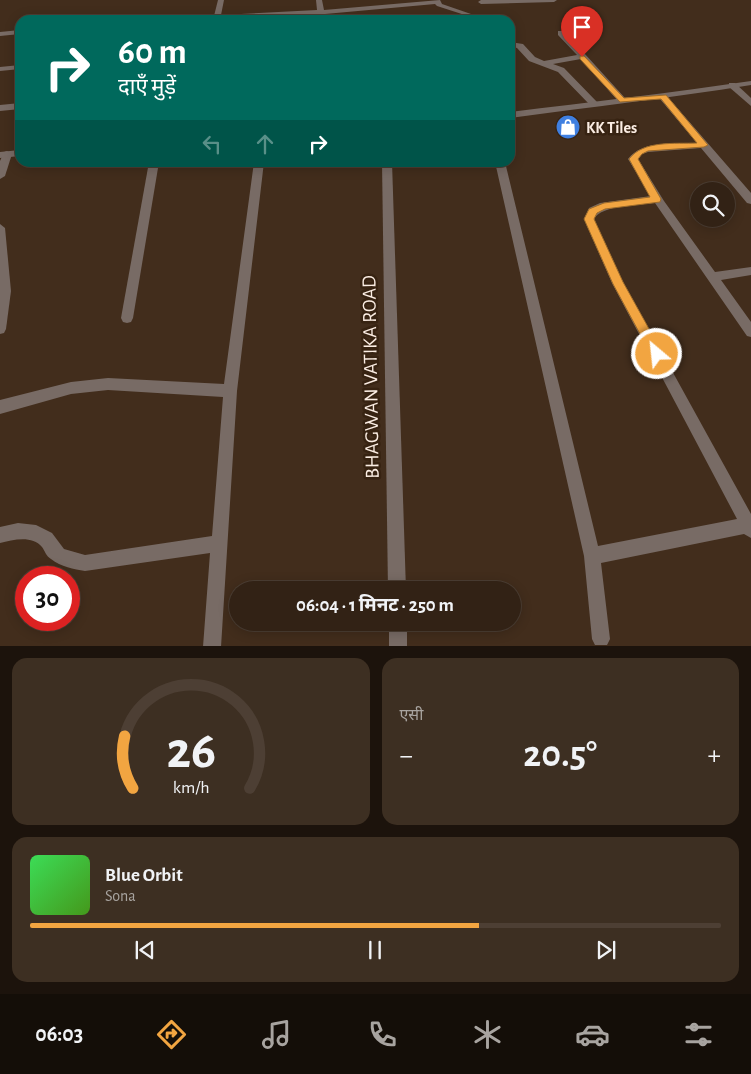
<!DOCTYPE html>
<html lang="hi">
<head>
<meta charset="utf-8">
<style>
	:root { --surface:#322215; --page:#3d2f22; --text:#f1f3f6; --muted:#a8a4a0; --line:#4d3f34; --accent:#f2a541 }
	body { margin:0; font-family:"Alegreya Sans","Noto Sans Devanagari",sans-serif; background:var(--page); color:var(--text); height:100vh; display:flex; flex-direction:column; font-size:19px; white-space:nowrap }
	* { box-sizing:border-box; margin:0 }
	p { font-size:16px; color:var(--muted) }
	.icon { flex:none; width:28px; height:28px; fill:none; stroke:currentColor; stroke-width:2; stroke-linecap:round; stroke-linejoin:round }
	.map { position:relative; height:646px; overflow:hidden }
	.side { display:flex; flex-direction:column; gap:12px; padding:12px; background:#1c130c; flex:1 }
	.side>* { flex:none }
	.top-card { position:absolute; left:15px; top:15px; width:500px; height:152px; border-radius:15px; box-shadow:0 2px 12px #0003,0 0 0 1px var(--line); background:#00695c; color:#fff; overflow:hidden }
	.controls { position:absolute; left:690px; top:182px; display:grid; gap:10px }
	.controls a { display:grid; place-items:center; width:45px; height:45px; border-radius:50%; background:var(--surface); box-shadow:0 2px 12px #0003,0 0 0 1px var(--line); font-size:25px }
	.speed { position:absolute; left:15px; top:566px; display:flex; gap:10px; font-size:25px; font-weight:700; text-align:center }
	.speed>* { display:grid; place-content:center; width:65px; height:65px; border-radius:50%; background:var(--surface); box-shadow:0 2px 12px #0003,0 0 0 1px var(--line); line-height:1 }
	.speed .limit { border:8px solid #d22; background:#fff; color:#111 }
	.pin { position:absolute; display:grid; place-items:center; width:42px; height:42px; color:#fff; margin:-51px -21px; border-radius:50% 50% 50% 0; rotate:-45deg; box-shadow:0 0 5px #0007 }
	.pin .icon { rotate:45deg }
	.me { position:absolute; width:55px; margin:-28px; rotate:332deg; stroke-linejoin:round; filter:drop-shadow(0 0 4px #0008) }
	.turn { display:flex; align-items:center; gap:18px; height:105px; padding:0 20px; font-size:22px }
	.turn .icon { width:65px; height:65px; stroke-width:2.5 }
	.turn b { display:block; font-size:35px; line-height:42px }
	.lanes { display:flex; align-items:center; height:48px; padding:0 20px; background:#0003; justify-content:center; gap:25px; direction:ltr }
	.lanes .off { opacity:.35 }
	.big { font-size:38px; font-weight:700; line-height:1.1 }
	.side .card { flex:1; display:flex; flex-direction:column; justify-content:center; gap:8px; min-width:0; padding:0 18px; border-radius:15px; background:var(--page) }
	.side .dial { align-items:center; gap:0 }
	.dial svg { height:130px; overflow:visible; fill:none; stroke:var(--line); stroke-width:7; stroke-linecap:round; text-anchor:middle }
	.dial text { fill:var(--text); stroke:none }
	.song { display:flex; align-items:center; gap:15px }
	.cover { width:60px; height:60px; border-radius:8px; background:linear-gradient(135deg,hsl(130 70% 55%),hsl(100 70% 35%)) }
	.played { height:5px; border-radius:2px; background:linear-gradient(90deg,var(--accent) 65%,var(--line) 65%) }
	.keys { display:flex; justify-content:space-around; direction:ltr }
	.heat { display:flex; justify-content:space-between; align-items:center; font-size:28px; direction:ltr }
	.side .tiles { flex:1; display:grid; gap:12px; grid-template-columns:1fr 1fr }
	.card:last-child { grid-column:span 2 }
	.trip { position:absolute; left:229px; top:581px; width:292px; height:50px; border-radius:25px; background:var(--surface); box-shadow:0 2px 12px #0003,0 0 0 1px var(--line); font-weight:700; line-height:50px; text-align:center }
	.menu { display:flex; height:80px; justify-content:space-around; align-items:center; background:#140e08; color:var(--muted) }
	.menu .icon { width:35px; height:35px }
	.menu .active { color:var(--accent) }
	.menu b { font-size:22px; color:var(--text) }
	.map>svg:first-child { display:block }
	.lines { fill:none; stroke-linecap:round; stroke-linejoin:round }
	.minor { fill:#786b65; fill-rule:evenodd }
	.tertiary { fill:#786b65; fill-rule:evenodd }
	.route { fill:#f2a541; stroke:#9d6b2a }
	.labels { text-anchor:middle; stroke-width:5; stroke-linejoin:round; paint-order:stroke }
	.far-poi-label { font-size:16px; font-weight:bold; fill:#fbede3; stroke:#372312; text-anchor:start }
	.street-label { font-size:20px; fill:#fbede3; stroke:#372312 }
</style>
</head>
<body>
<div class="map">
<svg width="751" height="647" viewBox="0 0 751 647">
	<rect width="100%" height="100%" fill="#422d1c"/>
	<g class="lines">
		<!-- minor -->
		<g class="minor">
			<path d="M 218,0 L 224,0 L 221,15 L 317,10 L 316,0 L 322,0 L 324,10 L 440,0 L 442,4 L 471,14 L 468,16 L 437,6 L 435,4 L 325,14 L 326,20 L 318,20 L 318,14 L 221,20 L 175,20 L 179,18 L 214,16 Z"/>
			<path d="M 557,0 L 554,2 L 481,4 L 478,2 L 481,0 Z"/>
			<path d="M 20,30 L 20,34 L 0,36 L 0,32 Z"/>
			<path d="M 558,31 L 564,31 L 625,98 L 625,102 L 619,102 L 581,59 L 553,64 L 564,68 L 597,102 L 597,106 L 591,106 L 558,72 L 529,61 L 517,48 L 510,46 L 510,42 L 523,44 L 535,57 L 544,61 L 577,55 L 558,35 Z"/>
			<path d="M 20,65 L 20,69 L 0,71 L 0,67 Z"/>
			<path d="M 729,83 L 735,83 L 751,98 L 751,106 L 729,87 Z"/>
			<path d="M 663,94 L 666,95 L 751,193 L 751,204 L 747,203 L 701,148 L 648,152 L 642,154 L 638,159 L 664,201 L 715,272 L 751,267 L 751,275 L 721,280 L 751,322 L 751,337 L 747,336 L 655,203 C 640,205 601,205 594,219 L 623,282 L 751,514 L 751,538 L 744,534 L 601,563 L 610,639 L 607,645 L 595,645 L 592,639 L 584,556 L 495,162 L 505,162 L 598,546 L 737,519 L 612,283 L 584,219 L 589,208 L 600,203 L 651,196 L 628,159 C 642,140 675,144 697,143 L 660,99 L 659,97 Z"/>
			<path d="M 20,103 L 20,109 L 0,111 L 0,105 Z"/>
			<path d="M 7,151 L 12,154 L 5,176 L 0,179 L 0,161 L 4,152 Z"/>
			<path d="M 149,162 L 159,162 L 133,318 L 131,322 L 127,323 L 123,322 L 121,318 Z"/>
			<path d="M 254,162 L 264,162 L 237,391 L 221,647 L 203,647 L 210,553 L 85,571 C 74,569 61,567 51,559 C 46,556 45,551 42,547 C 32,535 13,540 0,543 L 0,527 L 18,523 L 36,525 L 52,533 L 64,549 L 85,555 L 212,536 L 223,397 L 108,390 L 71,394 L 0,414 L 0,400 L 71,382 L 108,378 L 224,384 Z"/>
			<path d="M 382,162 L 392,162 L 406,590 L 388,590 Z"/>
			<path d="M 0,224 L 5,228 L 11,291 L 6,329 L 4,333 L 0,334 Z"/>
			<rect x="389" y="622" width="18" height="25"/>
		</g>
		<!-- tertiary -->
		<g class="tertiary">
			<path d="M 751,81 L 751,85 C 671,98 590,107 510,118 L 510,112 C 590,102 671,93 751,81 Z"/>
			<path d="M 20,150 L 20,156 L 0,158 L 0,152 Z"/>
		</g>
	</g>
	<!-- route -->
	<path class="route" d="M 580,56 L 584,56 L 624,98 L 666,95 L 708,145 L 704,147 L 648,151 L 642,154 L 638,159 L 661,199 L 660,202 L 605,209 L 597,213 L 594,219 L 623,282 L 663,354 L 661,358 L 657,359 L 653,358 L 613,284 L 584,219 L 589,209 L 604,203 L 650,197 L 629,159 C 643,140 675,144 697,143 L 661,99 L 620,102 L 580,59 Z"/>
	<!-- icons -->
	<defs>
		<symbol id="shop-disc" viewBox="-11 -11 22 22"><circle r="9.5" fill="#3f7fe0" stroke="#372312"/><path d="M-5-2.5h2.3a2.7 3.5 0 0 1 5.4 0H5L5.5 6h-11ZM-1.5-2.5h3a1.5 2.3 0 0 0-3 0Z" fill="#fff"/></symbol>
	</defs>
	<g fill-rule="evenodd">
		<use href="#shop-disc" x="554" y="113" width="28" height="28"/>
	</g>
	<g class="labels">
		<!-- far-poi labels -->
		<g class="far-poi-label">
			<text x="586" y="133">KK Tiles</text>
		</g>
		<!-- street labels -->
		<g class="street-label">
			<text transform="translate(370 377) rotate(-91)" y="7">BHAGWAN VATIKA ROAD</text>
		</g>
	</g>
</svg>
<div class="controls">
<a><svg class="icon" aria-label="search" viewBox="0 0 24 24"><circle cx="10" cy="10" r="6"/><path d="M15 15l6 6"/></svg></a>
</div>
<div class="speed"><div class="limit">30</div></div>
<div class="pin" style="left:582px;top:57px;background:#d93025"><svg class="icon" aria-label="arrive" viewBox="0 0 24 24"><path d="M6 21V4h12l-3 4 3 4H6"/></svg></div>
<svg class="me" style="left:657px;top:354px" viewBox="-20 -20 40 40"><circle r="17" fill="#f2a541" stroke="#fff" stroke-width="3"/><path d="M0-11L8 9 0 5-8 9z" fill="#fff"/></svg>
<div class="trip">06:04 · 1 मिनट · 250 m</div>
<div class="top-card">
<div class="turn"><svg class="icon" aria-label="right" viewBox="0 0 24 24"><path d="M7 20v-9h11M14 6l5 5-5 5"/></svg><div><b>60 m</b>दाएँ मुड़ें</div></div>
<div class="lanes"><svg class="icon off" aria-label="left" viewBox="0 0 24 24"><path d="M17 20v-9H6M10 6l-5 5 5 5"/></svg><svg class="icon off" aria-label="ahead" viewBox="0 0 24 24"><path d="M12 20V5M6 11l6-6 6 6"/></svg><svg class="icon" aria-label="right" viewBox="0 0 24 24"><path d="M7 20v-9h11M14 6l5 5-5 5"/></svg></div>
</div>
</div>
<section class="side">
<div class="tiles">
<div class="card dial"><svg viewBox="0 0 100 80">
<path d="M14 69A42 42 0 1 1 86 69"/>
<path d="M14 69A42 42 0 0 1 9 37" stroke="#f2a541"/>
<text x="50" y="56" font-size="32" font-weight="700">26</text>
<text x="50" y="72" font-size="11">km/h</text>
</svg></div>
<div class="card"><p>एसी</p>
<div class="heat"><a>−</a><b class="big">20.5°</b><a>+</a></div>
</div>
<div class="card">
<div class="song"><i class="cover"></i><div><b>Blue Orbit</b><p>Sona</p></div></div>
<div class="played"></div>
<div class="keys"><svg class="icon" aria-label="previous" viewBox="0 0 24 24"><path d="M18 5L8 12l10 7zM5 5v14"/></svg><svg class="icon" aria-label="pause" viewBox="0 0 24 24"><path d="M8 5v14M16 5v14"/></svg><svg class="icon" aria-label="next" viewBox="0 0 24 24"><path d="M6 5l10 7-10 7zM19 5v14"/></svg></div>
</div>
</div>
</section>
<nav class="menu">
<b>06:03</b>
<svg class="icon active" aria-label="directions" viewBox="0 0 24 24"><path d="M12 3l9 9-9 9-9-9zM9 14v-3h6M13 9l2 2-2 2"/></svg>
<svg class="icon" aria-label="music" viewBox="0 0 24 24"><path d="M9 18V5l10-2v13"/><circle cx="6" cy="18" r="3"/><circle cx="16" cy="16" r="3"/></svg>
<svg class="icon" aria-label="phone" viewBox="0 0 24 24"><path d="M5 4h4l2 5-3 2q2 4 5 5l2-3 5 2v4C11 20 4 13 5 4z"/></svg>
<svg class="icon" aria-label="climate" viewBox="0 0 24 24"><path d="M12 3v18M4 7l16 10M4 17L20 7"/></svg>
<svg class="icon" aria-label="car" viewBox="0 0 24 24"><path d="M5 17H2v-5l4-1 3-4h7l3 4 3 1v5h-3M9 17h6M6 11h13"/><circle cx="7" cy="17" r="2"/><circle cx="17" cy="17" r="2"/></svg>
<svg class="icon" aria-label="filters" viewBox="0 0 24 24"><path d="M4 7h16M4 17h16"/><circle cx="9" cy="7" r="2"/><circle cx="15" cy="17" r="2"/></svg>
</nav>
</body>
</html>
